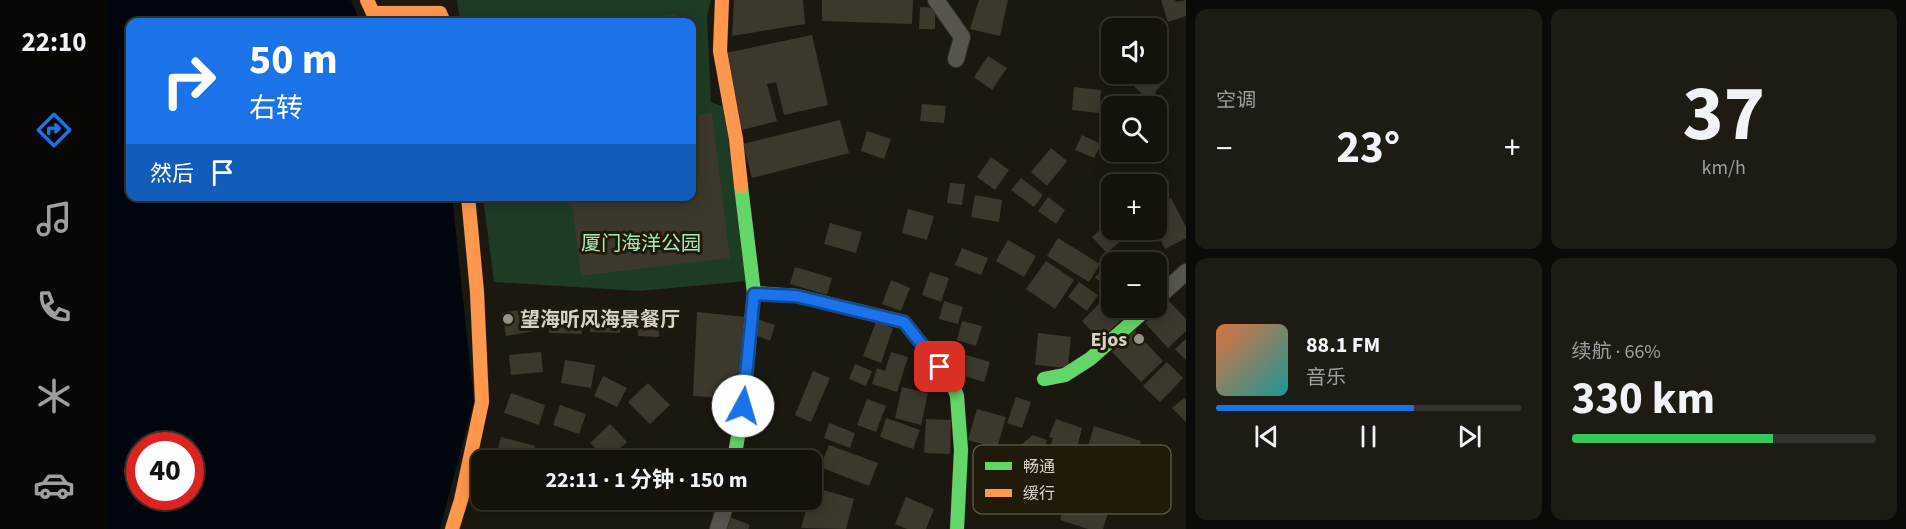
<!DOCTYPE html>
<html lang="zh">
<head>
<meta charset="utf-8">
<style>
	:root { --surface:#14120b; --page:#1d1b14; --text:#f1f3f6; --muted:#9d9e9d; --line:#33322c; --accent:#1a73e8 }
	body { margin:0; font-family:"Source Sans 3","Noto Sans SC",sans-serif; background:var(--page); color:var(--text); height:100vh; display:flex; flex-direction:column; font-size:22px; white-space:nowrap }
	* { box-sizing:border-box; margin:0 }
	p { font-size:20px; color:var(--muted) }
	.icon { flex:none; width:33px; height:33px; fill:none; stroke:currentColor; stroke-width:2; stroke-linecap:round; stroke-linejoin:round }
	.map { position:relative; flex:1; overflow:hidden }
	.details { display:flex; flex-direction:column; gap:9px; padding:9px; background:#0b0a06; width:720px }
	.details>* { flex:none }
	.hud { position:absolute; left:18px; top:18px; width:570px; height:183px; border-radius:12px; box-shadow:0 3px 15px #0003,0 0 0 2px var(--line); background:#1a73e8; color:#fff; overflow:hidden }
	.fabs { position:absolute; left:993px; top:18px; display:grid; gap:12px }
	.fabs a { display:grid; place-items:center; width:66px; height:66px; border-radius:12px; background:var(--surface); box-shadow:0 3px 15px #0003,0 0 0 2px var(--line); font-size:30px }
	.speed { position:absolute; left:18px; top:432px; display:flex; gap:12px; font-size:30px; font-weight:700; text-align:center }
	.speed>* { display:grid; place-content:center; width:78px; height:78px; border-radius:50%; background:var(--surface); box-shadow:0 3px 15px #0003,0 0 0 2px var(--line); line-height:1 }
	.speed .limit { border:9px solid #d22; background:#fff; color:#111 }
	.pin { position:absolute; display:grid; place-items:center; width:51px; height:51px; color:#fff; margin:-26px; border-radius:12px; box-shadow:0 3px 9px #0006 }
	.me { position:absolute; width:66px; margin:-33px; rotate:6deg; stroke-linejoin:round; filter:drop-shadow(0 0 4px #0008) }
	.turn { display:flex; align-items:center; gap:21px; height:126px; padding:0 24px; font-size:27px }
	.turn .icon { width:78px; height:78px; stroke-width:2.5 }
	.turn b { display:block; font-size:42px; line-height:51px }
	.then { display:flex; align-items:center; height:57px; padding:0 24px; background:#0003; gap:12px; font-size:22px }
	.big { font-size:45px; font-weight:700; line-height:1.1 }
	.details .card { flex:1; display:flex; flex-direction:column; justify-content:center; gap:9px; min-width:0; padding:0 21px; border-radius:12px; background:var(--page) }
	.details .dial { align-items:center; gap:0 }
	.dial b { font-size:78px; line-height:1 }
	.song { display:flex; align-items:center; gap:18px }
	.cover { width:72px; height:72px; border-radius:9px; background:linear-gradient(135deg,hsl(20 70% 55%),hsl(180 70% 35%)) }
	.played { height:6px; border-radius:3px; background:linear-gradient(90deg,var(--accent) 65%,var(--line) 65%) }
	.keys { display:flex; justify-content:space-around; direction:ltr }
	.heat { display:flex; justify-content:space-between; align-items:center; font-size:33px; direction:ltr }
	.charge { height:9px; border-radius:4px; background:linear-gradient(90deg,#34c759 66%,var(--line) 0) }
	.details .tiles { flex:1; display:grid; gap:9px; grid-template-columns:repeat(2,1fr) }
	.trip { position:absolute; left:363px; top:450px; width:351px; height:60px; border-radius:12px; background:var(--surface); box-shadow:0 3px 15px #0003,0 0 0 2px var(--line); font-weight:700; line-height:60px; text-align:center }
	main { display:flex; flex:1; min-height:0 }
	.dock { display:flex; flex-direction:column; width:108px; justify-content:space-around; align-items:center; background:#080704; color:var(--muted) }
	.dock .icon { width:42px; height:42px }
	.dock .selected { color:var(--accent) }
	.dock b { font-size:27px; color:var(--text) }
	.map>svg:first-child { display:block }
	.green { fill:#1e3b24 }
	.water { fill:#02070f; fill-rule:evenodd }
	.building { fill:#3c382c }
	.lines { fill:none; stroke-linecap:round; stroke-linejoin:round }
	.street-casing { stroke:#34312b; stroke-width:18 }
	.fast-casing { stroke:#34312b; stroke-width:15 }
	.slow-casing { stroke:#34312b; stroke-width:15 }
	.street { stroke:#58554f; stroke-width:16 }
	.fast { stroke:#63d668; stroke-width:14 }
	.slow { stroke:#ff974d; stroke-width:14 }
	.route-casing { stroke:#114b97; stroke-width:15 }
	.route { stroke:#1a73e8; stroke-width:10 }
	.poi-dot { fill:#959187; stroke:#201a0a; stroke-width:2 }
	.labels { text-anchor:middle; stroke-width:6; stroke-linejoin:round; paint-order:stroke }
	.park-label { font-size:20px; fill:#aae7b7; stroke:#201a0a }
	.poi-label { font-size:20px; font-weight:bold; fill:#d6d2c8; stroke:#201a0a; text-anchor:start }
	.key { fill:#201a0a; stroke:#575143; stroke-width:1.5 }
	.key-label { font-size:16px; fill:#d6d2c8 }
</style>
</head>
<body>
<main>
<nav class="dock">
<b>22:10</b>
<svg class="icon selected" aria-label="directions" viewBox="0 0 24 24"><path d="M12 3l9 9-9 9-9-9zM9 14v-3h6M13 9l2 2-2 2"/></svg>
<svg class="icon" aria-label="music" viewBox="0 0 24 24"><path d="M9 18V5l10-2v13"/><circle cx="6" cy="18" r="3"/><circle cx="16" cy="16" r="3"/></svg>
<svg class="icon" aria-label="phone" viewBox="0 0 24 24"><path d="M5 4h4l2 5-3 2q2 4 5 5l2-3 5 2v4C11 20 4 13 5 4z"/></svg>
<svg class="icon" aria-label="climate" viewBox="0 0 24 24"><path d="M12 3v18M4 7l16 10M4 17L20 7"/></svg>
<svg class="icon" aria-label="car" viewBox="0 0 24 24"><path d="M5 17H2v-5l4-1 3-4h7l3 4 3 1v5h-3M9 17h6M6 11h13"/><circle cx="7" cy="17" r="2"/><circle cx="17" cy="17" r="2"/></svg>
</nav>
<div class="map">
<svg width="1078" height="529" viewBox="0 0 1078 529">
	<rect width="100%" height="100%" fill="#1b180f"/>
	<!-- green -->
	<path class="green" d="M 349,0 L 603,0 L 599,16 L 603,102 L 619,108 L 639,281 L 531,291 L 386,282 L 375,197 L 584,196 L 584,22 L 352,22 Z"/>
	<!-- water -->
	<path class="water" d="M 0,0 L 243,0 L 252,22 L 22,22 L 22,196 L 344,197 L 366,401 L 332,529 L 0,529 ZM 32,446 L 82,446 L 82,496 L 32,496 Z"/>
	<!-- building -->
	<g class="building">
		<path d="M 626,0 L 695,0 L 697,24 L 624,36 Z"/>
		<path d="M 714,0 L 805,0 L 804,24 L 714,21 Z"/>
		<path d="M 871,0 L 900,0 L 892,36 L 862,29 Z"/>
		<path d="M 1053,0 L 1067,0 L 1068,2 L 1078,0 L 1078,16 L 1060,22 Z"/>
		<path d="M 812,7 L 827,8 L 827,29 L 811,29 Z"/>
		<path d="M 568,14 L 569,22 L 514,22 L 514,21 Z"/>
		<path d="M 704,35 L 720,105 L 676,115 L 668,82 L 659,84 L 669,121 L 634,130 L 618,53 Z"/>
		<path d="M 880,56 L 899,68 L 884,90 L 866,77 Z"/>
		<path d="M 1048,71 L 1057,81 L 1047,92 L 1047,102 L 1054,119 L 1048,126 L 1048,106 L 1005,106 L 1009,102 L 1033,102 L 1034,94 L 1014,74 L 1048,74 Z"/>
		<path d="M 966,87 L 993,90 L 991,113 L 964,110 Z"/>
		<path d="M 814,104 L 838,106 L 836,123 L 812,121 Z"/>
		<path d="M 604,113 L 622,258 L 473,276 L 463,196 L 584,196 L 584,116 Z"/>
		<path d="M 732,120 L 741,153 L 644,178 L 635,144 Z"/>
		<path d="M 759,131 L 783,139 L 776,159 L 753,151 Z"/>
		<path d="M 974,135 L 993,144 L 986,158 L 967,150 Z"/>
		<path d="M 943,148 L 959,161 L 939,186 L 923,172 Z"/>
		<path d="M 883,157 L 901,170 L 887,190 L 869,177 Z"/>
		<path d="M 913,178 L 935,195 L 926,207 L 903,190 Z"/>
		<path d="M 842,183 L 857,184 L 854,205 L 839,203 Z"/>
		<path d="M 867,195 L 894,200 L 891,222 L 863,217 Z"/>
		<path d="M 940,197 L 957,210 L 948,224 L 930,211 Z"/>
		<path d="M 1063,198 L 1078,227 L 1078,238 L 1057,249 L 1047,230 L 1048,230 L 1048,205 Z"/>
		<path d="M 800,209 L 826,216 L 819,240 L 794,233 Z"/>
		<path d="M 1004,219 L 1004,230 L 1025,230 L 999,253 L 984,237 Z"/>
		<path d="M 722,223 L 754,232 L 748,253 L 716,244 Z"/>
		<path d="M 950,238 L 992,264 L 981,282 L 939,256 Z"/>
		<path d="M 900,240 L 928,256 L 916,277 L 888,261 Z"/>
		<path d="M 854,248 L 880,258 L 873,275 L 847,265 Z"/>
		<path d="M 938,261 L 966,280 L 947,309 L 918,289 Z"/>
		<path d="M 1004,263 L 1004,285 L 999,289 L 987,277 Z"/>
		<path d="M 687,267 L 724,278 L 719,295 L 682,284 Z"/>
		<path d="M 822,272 L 841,278 L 833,302 L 814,295 Z"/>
		<path d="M 783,280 L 802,288 L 793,311 L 774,304 Z"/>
		<path d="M 971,282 L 990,295 L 979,311 L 960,297 Z"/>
		<path d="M 836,301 L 855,307 L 850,324 L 831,319 Z"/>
		<path d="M 994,301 L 1013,320 L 992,340 L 974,321 Z"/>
		<path d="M 1061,301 L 1078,319 L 1078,331 L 1060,348 L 1037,323 Z"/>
		<path d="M 427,307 L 432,330 L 398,336 L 394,313 Z"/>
		<path d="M 483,311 L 513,313 L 512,333 L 482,332 Z"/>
		<path d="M 589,312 L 638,317 L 630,399 L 585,396 Z"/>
		<path d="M 441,316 L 474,317 L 474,334 L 441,333 Z"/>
		<path d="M 530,316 L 551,317 L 551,337 L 530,336 Z"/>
		<path d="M 649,319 L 667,325 L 662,341 L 647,335 Z"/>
		<path d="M 854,321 L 874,326 L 868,346 L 849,340 Z"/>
		<path d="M 768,322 L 785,328 L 773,363 L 755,356 Z"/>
		<path d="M 1026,330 L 1055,361 L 1033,382 L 1004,352 Z"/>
		<path d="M 930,333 L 963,337 L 960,368 L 927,365 Z"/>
		<path d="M 1078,339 L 1078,360 L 1067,349 Z"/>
		<path d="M 842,350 L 882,362 L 876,382 L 837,370 Z"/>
		<path d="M 433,352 L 435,372 L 403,375 L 401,355 Z"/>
		<path d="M 783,352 L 800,357 L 789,392 L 764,384 L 769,368 L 777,371 Z"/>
		<path d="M 457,360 L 487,365 L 483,388 L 453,383 Z"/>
		<path d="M 1059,362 L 1075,378 L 1052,402 L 1035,386 Z"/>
		<path d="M 747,364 L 764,371 L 758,386 L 741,379 Z"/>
		<path d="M 705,371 L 722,378 L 703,422 L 687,415 Z"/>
		<path d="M 495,376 L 519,388 L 509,407 L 486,396 Z"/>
		<path d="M 540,383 L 562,405 L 542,424 L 520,402 Z"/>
		<path d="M 794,387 L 820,393 L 813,425 L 787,418 Z"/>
		<path d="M 403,393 L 437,405 L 431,425 L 396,413 Z"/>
		<path d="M 908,397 L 923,402 L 914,428 L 899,423 Z"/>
		<path d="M 1076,398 L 1078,400 L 1078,422 L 1064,408 Z"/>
		<path d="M 759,399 L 778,406 L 768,432 L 749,425 Z"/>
		<path d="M 452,405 L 478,414 L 471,434 L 445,425 Z"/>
		<path d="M 869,409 L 898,417 L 889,448 L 860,440 Z"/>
		<path d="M 778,418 L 812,430 L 805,449 L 772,437 Z"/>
		<path d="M 818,419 L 843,420 L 842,454 L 816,453 Z"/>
		<path d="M 948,419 L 974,428 L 969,448 L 963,447 L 955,473 L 936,467 L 945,438 L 941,437 Z"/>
		<path d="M 721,423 L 747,433 L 742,448 L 716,438 Z"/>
		<path d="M 502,424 L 519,442 L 499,460 L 482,443 Z"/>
		<path d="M 986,426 L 1033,441 L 1022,473 L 976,459 Z"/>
		<path d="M 925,435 L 939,440 L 932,465 L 903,457 L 904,452 Z"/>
		<path d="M 393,437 L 427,446 L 424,460 L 398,460 L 387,458 Z"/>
		<path d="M 721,445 L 770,463 L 761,486 L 712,467 Z"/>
		<path d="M 964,480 L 1006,493 L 995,529 L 980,529 L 952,520 Z"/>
		<path d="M 705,487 L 746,499 L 738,529 L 693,528 L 701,500 L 704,500 Z"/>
		<path d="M 798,497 L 826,509 L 818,529 L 799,529 L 787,524 Z"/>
		<path d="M 622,517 L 642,525 L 640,529 L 617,529 Z"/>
	</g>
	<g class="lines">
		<defs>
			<g id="street">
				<path d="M 828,0 L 854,37 L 848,59"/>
				<path d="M 1048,299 L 1078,272"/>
				<path d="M 610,529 L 619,500"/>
			</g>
			<g id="fast">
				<path d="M 646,293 L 689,296 L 796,322 L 844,382 L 849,396 L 853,450 L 849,529"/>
				<path d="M 936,379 L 957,375 L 982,359 L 1040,308"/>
				<path d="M 626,460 L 635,406 L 646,293 L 633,186"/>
			</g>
			<g id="slow">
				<path d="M 259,0 L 265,13 L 332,13 L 336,22"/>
				<path d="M 614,0 L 612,51 L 628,139 L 633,186"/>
				<path d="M 344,529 L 353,500 L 374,402 L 369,292 L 360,196"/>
			</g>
		</defs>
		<!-- street casing -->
		<use href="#street" class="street-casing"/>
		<!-- fast casing -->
		<use href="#fast" class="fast-casing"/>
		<!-- slow casing -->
		<use href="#slow" class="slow-casing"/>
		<!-- street -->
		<use href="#street" class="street"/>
		<!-- fast -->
		<use href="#fast" class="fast"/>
		<!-- slow -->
		<use href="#slow" class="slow"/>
	</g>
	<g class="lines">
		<defs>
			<path id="route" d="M 635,406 L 646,294 L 688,296 L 796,322 L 832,367"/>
		</defs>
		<!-- route casing -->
		<use href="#route" class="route-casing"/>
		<!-- route -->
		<use href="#route" class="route"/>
	</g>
	<!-- markers -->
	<g class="poi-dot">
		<circle cx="400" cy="319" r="6"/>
		<circle cx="1031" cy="339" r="6"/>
	</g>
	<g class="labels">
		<!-- park labels -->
		<g class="park-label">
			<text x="533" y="250">厦门海洋公园</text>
		</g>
		<!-- poi labels -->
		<g class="poi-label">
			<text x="412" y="326">望海听风海景餐厅</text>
			<text x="1019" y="346" text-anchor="end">Ejos</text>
		</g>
	</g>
	<!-- legend -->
	<rect x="865" y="445" width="198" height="69" rx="9" class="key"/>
	<rect x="877" y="462" width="27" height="8" fill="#63d668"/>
	<rect x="877" y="489" width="27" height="8" fill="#ff974d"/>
	<g class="key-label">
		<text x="915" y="472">畅通</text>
		<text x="915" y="499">缓行</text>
	</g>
</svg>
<div class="fabs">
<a><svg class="icon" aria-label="sound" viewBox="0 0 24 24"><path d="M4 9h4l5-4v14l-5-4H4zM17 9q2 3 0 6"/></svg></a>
<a><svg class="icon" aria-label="search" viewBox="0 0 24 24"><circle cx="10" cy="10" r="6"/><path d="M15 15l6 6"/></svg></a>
<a>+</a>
<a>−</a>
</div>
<div class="speed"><div class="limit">40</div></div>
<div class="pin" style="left:832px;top:367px;background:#d93025"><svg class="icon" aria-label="arrive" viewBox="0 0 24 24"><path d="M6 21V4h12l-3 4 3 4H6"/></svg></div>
<svg class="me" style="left:635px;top:406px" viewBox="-20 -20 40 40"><circle r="19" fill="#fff"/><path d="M0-13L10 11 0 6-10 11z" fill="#1a73e8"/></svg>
<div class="trip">22:11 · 1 分钟 · 150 m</div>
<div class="hud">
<div class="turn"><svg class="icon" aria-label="right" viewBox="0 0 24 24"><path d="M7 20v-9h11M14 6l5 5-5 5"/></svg><div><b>50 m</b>右转</div></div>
<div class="then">然后<svg class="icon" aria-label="arrive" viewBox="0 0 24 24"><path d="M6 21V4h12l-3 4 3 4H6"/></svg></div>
</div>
</div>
<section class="details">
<div class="tiles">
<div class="card"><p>空调</p>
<div class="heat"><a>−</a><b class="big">23°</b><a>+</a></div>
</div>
<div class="card dial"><b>37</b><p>km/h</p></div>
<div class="card">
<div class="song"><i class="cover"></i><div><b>88.1 FM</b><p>音乐</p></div></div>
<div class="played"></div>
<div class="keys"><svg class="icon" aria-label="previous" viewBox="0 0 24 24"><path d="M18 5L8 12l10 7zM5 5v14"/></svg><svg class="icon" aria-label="pause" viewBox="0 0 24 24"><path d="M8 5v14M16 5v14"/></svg><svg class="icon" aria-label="next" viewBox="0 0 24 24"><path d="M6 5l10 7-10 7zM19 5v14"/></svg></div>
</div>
<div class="card"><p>续航 · 66%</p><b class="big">330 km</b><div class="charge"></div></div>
</div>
</section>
</main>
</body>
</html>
